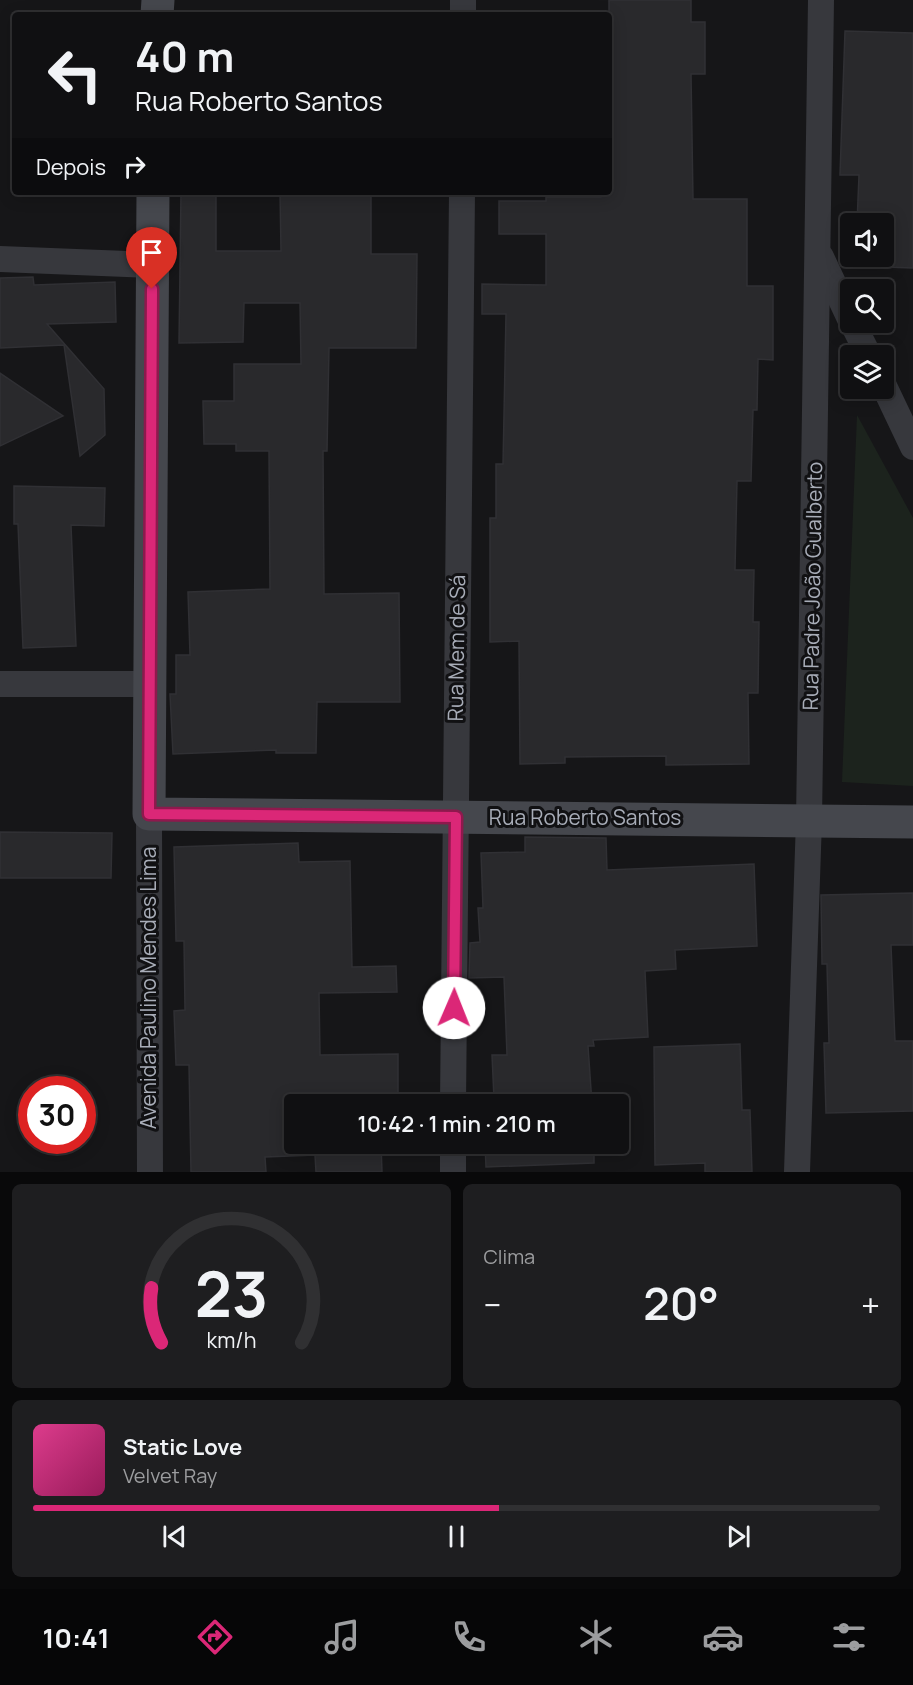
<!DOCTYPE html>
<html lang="pt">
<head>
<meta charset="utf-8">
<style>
	:root { --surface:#101012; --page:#1e1e20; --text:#f1f3f6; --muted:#9c9d9f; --line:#303032; --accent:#db2777 }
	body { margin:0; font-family:Manrope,sans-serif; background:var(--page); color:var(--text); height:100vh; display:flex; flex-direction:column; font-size:22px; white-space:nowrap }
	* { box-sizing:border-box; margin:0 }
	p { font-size:20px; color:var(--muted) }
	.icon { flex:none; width:33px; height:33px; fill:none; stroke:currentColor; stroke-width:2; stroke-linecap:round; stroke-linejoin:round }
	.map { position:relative; height:1172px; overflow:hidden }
	.drawer { display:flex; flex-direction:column; gap:12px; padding:12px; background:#09090a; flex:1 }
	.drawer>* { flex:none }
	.guide { position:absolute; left:12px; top:12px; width:600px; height:183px; border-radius:6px; box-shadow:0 3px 15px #0003,0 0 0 2px var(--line); background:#101012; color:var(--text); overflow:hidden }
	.controls { position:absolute; left:840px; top:213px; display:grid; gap:12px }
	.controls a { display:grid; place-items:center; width:54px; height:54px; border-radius:6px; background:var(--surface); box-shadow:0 3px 15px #0003,0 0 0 2px var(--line); font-size:30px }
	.speed { position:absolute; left:18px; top:1076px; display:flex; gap:12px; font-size:30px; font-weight:700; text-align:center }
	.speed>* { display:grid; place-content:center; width:78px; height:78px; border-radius:50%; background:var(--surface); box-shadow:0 3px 15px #0003,0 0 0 2px var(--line); line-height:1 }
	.speed .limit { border:9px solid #d22; background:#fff; color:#111 }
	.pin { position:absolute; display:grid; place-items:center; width:51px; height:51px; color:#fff; margin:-62px -26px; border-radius:50% 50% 50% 0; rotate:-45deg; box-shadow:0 0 6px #0007 }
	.pin .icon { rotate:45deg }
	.me { position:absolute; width:66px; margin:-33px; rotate:1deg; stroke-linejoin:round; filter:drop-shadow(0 0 4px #0008) }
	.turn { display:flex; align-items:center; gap:21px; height:126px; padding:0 24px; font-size:27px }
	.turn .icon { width:78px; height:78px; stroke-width:2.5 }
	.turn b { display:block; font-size:42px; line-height:51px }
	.then { display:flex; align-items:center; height:57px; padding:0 24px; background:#0003; gap:12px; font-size:22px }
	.big { font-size:45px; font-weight:600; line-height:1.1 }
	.drawer .widget { flex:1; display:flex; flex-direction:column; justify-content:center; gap:9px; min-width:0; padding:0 21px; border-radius:9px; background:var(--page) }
	.drawer .dial { align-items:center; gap:0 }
	.dial svg { height:156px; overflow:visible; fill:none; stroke:var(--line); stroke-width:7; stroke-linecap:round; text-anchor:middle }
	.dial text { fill:var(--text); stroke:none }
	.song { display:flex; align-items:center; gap:18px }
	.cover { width:72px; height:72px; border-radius:9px; background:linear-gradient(135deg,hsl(330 70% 55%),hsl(330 70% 35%)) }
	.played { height:6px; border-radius:3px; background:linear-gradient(90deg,var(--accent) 55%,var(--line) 55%) }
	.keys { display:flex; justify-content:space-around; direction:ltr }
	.heat { display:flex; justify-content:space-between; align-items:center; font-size:33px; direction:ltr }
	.drawer .tiles { flex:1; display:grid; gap:12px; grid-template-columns:1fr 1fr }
	.widget:last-child { grid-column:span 2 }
	.trip { position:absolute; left:284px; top:1094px; width:345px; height:60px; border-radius:6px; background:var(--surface); box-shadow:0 3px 15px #0003,0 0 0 2px var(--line); font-weight:600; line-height:60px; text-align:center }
	.tabs { display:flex; height:96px; justify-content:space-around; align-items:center; background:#060607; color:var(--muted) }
	.tabs .icon { width:42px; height:42px }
	.tabs .selected { color:var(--accent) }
	.tabs b { font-size:27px; color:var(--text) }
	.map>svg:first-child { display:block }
	.green { fill:#1c231d }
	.building { fill:#29292c; stroke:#303034; stroke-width:1.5 }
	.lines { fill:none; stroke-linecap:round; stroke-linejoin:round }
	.street { stroke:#37383d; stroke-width:26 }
	.secondary { stroke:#45474d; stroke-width:33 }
	.route-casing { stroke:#8e194d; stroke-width:15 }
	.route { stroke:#db2777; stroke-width:10 }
	.labels { text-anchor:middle; stroke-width:6; stroke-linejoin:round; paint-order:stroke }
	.street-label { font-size:21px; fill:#a8adb8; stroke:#111113 }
</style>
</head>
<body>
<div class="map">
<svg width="913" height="1172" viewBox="0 0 913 1172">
	<rect width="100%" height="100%" fill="#161618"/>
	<!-- green -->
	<path class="green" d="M 857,415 L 913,518 L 913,786 L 842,782 Z"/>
	<!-- building -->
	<g class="building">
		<path d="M 609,0 L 691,0 L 691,22 L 705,22 L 705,74 L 691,74 L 693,199 L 747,199 L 747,286 L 773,286 L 773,360 L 758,359 L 757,410 L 753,410 L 751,481 L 737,481 L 735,570 L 754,570 L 753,622 L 759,622 L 758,693 L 748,693 L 749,764 L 666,765 L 666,756 L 565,757 L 565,763 L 520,764 L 519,641 L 490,642 L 490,518 L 496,518 L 496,464 L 503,464 L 506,314 L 482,314 L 482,284 L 546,285 L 546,234 L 499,234 L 499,201 L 546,201 L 546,197 L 601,197 L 601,192 L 609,192 Z"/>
		<path d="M 845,31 L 913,33 L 913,268 L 856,266 L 856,256 L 884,256 L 884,224 L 857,224 L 859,175 L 840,175 Z"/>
		<path d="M 181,192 L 216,192 L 216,251 L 281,251 L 280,192 L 371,192 L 371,254 L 417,254 L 416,348 L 329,348 L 327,451 L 323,451 L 324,594 L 399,593 L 400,702 L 317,702 L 316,753 L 276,753 L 276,750 L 173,754 L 170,694 L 176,694 L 176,655 L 190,655 L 188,592 L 270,589 L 269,451 L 236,451 L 236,444 L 204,444 L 203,401 L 234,401 L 234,364 L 301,364 L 300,303 L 244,303 L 243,342 L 179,343 Z"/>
		<path d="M 33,277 L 34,285 L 115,282 L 116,322 L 47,324 L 104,389 L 105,435 L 80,456 L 64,345 L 0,348 L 0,278 Z"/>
		<path d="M 0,373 L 63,416 L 0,446 Z"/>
		<path d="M 14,486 L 105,488 L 104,526 L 71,525 L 76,646 L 23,648 L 18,524 L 14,524 Z"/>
		<path d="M 0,832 L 112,833 L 111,878 L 0,878 Z"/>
		<path d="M 525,837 L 606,838 L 607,870 L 754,864 L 757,946 L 675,950 L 676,969 L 645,971 L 648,1037 L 593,1040 L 594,1046 L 588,1046 L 592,1104 L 484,1104 L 484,1099 L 494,1099 L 492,1055 L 507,1055 L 504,977 L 469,978 L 470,943 L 480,942 L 478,908 L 483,908 L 481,853 L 525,852 Z"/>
		<path d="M 298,843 L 299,862 L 350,861 L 352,967 L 396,966 L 397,992 L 319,993 L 320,1055 L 398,1054 L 398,1104 L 294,1104 L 294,1143 L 381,1143 L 382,1172 L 316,1172 L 315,1155 L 265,1157 L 266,1172 L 191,1172 L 189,1065 L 176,1065 L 174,1011 L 185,1010 L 184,941 L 176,941 L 174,847 Z"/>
		<path d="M 913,893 L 913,945 L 891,945 L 895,1041 L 913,1041 L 913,1111 L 826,1113 L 824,1043 L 829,1043 L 827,964 L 822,964 L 821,895 Z"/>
		<path d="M 740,1044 L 742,1110 L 750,1110 L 752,1172 L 705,1172 L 705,1163 L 655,1165 L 654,1047 Z"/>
		<path d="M 485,1143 L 594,1143 L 594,1163 L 486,1167 Z"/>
	</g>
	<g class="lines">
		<!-- street -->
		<g class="street">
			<path d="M 463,15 L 463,0"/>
			<path d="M 821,257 L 850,319"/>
			<path d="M 0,259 L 152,265"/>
			<path d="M 852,322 L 869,356"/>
			<path d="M 884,386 L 913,447"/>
			<path d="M 0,684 L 149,684"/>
			<path d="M 149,814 L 150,1172"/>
			<path d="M 453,1104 L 462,192"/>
			<path d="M 453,1172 L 453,1143"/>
			<path d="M 797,1172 L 809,820 L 821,0"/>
		</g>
		<!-- secondary -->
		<g class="secondary">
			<path d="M 157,15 L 158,0"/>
			<path d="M 153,192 L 149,814 L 913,822"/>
		</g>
	</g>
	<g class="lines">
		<defs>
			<path id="route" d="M 152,289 L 149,814 L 456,817 L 454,1008"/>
		</defs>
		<!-- route casing -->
		<use href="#route" class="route-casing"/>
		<!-- route -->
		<use href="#route" class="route"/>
	</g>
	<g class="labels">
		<!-- street labels -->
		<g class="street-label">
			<text transform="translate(813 586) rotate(-89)" y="7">Rua Padre João Gualberto</text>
			<text transform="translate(457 648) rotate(-89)" y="7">Rua Mem de Sá</text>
			<text x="585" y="825">Rua Roberto Santos</text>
			<text transform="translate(149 988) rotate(-90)" y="7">Avenida Paulino Mendes Lima</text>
		</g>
	</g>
</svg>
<div class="controls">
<a><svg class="icon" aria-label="sound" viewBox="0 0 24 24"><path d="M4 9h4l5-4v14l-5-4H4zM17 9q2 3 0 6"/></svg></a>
<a><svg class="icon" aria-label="search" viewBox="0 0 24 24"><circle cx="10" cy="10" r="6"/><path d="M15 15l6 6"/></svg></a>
<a><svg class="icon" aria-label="layers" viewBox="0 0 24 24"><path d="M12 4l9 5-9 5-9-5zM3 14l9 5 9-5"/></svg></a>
</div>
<div class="speed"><div class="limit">30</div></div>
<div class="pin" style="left:152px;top:289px;background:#d93025"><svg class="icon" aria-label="arrive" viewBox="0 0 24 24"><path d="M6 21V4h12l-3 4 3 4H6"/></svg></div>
<svg class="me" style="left:454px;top:1008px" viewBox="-20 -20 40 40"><circle r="19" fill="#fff"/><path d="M0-13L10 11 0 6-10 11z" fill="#db2777"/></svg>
<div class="trip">10:42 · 1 min · 210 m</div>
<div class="guide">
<div class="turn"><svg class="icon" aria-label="left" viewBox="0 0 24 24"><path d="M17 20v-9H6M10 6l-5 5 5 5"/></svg><div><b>40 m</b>Rua Roberto Santos</div></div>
<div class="then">Depois<svg class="icon" aria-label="right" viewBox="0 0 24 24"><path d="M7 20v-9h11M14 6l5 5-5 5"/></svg></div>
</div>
</div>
<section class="drawer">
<div class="tiles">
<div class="widget dial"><svg viewBox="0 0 100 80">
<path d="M14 69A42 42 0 1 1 86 69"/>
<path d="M14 69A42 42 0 0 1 9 41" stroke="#db2777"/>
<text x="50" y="56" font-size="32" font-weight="700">23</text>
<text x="50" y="72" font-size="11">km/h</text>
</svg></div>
<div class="widget"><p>Clima</p>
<div class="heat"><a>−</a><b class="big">20°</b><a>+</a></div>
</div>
<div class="widget">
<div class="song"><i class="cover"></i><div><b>Static Love</b><p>Velvet Ray</p></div></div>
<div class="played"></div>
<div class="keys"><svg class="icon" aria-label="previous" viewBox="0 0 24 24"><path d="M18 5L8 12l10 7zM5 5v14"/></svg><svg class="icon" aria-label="pause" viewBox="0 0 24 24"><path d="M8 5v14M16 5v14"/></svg><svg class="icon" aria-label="next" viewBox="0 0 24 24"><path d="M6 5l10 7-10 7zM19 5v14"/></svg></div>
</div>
</div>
</section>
<nav class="tabs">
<b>10:41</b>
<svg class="icon selected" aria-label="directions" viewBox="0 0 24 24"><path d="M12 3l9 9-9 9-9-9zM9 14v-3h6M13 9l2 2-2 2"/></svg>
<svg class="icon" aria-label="music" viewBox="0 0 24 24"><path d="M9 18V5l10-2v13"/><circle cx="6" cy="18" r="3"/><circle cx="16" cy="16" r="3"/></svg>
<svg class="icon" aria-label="phone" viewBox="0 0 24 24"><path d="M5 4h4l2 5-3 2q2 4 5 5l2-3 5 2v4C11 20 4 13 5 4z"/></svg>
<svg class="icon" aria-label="climate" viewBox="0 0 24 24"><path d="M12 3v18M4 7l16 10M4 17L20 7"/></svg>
<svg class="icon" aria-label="car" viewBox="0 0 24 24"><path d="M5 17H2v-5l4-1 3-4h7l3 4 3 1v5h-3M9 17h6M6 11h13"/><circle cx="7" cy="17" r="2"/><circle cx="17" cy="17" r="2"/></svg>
<svg class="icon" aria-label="filters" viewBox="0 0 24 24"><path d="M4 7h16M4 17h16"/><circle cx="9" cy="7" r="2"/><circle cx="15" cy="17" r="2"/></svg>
</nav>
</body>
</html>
